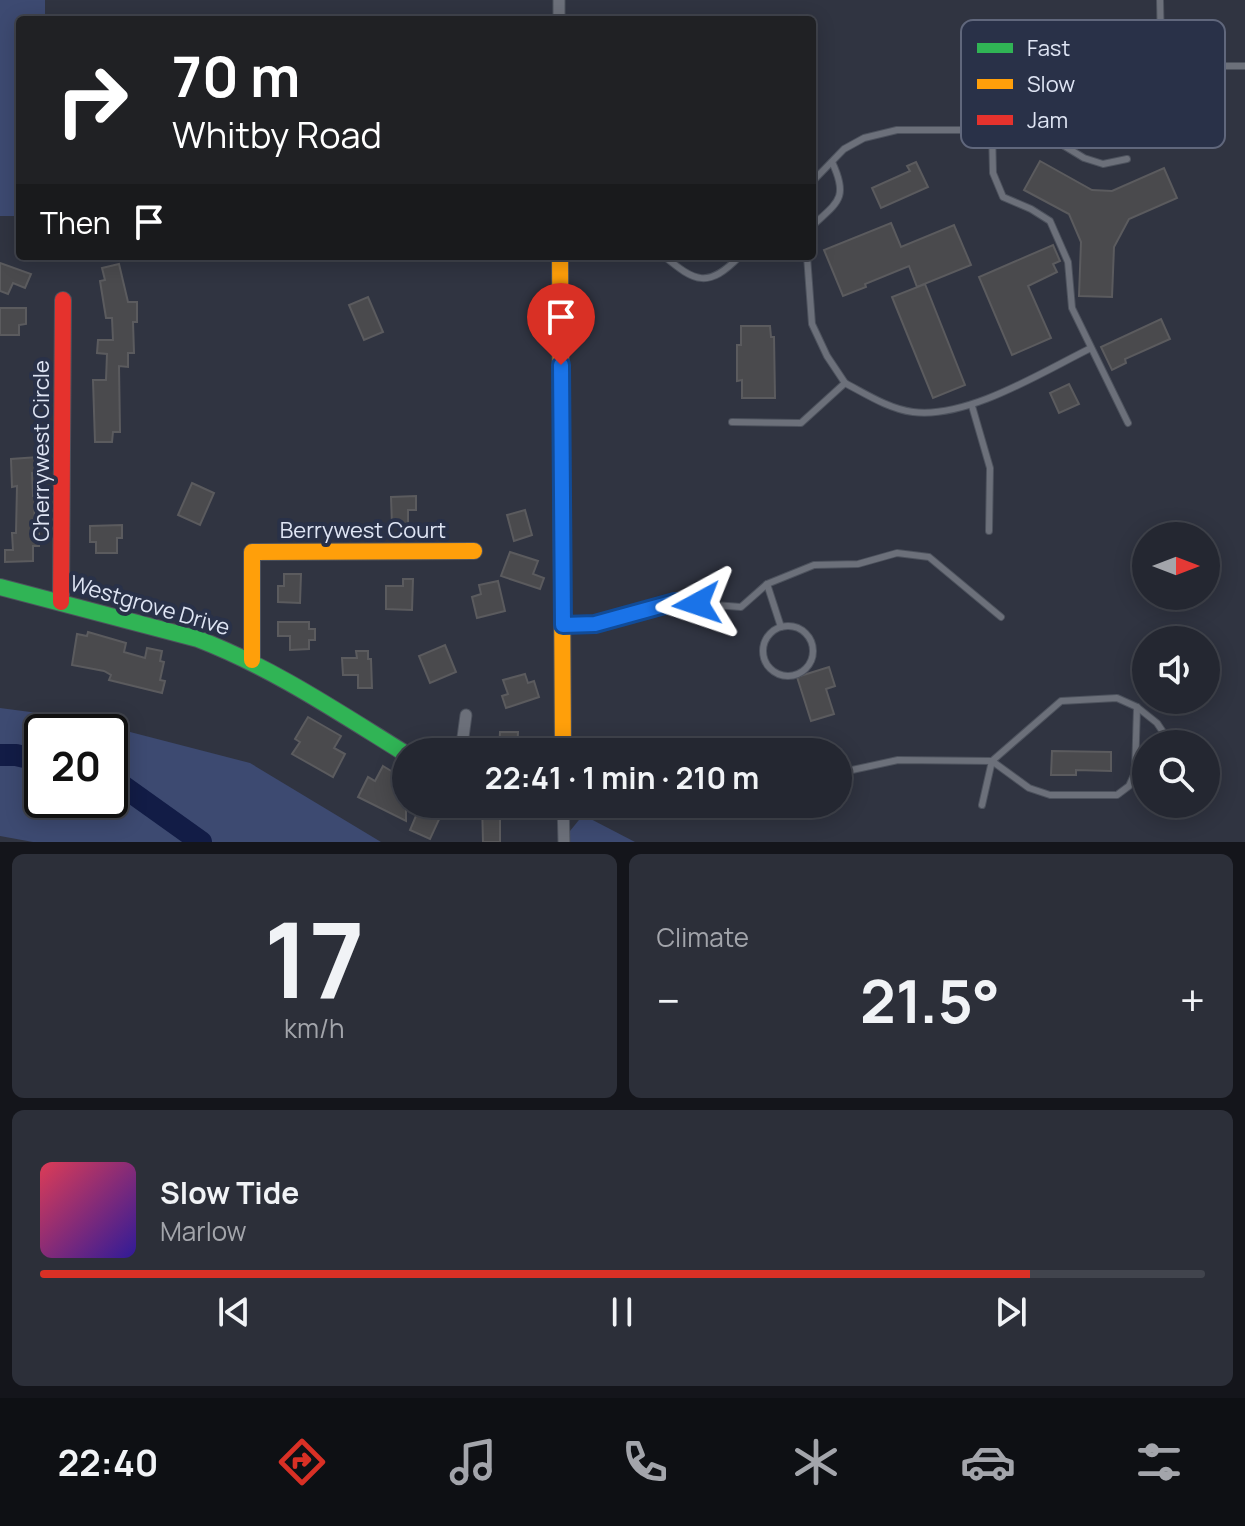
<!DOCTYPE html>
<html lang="en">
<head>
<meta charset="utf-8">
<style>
	:root { --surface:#242731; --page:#2c2f39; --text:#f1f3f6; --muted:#a3a5ab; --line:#41444d; --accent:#d93025 }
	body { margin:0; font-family:Manrope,sans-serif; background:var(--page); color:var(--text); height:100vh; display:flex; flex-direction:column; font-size:30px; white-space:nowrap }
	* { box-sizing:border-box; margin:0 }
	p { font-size:26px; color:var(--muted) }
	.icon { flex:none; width:44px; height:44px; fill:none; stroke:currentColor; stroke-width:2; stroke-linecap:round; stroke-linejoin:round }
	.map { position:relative; height:842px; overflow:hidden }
	.side { display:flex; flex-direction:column; gap:12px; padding:12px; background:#14151b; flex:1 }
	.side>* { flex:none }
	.guide { position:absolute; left:16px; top:16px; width:800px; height:244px; border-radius:8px; box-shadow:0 4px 20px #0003,0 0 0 2px var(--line); background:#202124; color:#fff; overflow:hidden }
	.needle { width:52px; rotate:90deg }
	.tools { position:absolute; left:1132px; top:522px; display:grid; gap:16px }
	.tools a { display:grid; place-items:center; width:88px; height:88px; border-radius:50%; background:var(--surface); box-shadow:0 4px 20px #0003,0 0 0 2px var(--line); font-size:40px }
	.speed { position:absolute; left:24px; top:714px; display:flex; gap:16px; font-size:40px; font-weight:700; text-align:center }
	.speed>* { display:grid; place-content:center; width:104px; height:104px; border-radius:50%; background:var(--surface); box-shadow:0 4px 20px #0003,0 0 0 2px var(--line); line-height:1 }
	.speed .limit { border:4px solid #111; border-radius:12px; background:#fff; color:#111 }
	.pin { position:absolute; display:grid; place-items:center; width:68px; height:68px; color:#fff; margin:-82px -34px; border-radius:50% 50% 50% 0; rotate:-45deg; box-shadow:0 0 8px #0007 }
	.pin .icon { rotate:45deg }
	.me { position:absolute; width:88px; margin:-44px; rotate:265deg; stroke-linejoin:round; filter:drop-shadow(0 0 6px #0008) }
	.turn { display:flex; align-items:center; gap:28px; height:168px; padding:0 24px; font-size:36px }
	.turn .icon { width:104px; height:104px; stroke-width:2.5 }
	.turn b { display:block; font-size:56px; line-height:68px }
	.then { display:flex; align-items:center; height:76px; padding:0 24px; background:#0003; gap:16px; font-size:30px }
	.big { font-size:60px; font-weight:700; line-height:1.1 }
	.side .widget { flex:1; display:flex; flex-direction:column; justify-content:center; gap:12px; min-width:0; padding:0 28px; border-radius:12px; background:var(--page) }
	.side .dial { align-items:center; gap:0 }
	.dial b { font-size:104px; line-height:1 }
	.song { display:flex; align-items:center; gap:24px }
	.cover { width:96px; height:96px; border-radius:12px; background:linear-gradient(135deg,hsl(350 70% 55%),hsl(250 70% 35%)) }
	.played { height:8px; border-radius:4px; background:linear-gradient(90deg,var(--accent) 85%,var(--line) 85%) }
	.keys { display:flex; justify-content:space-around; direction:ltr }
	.heat { display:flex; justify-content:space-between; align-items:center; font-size:44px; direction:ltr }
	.side .tiles { flex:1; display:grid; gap:12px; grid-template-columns:1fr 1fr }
	.widget:last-child { grid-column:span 2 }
	.trip { position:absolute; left:392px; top:738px; width:460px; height:80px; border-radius:40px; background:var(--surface); box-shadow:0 4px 20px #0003,0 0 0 2px var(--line); font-weight:700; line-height:80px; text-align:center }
	.menu { display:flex; height:128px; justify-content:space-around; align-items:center; background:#0e1014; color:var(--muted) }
	.menu .icon { width:56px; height:56px }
	.menu .on { color:var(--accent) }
	.menu b { font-size:36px; color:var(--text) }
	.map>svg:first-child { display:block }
	.green { fill:#3d4a71; fill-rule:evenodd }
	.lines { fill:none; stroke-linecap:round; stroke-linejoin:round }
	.river { stroke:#121c46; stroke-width:22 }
	.building { fill:#4a4a4d; stroke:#5b5b5e; stroke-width:2 }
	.lane-casing { stroke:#4d525d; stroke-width:8 }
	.street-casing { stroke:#4d525d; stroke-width:13 }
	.fast-casing { stroke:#4d525d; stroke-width:18 }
	.slow-casing { stroke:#4d525d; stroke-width:18 }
	.jam-casing { stroke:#4d525d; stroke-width:18 }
	.lane { stroke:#6c707a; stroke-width:6 }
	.street { stroke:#6c707a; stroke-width:11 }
	.fast { stroke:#30b455; stroke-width:16 }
	.slow { stroke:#ff9f0a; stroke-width:16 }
	.jam { stroke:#e5322d; stroke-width:16 }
	.route-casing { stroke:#114b97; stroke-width:20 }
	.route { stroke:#1a73e8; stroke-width:14 }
	.labels { text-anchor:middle; stroke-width:8; stroke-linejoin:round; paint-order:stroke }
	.street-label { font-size:22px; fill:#dfe5f4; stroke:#293148 }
	.key { fill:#293148; stroke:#60677c; stroke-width:2 }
	.key-label { font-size:22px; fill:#dfe5f4 }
</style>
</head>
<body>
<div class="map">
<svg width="1245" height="842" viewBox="0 0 1245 842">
	<rect width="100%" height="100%" fill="#303441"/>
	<!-- green -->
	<g class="green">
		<path d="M 0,0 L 45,0 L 45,20 L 20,20 L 20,216 L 0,216 Z"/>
		<path d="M 0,708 L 76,718 L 250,763 L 381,842 L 33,842 L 0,836 ZM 42,732 L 110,732 L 110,800 L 42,800 Z"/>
		<path d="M 583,815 L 635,842 L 561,842 Z"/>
	</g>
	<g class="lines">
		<!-- river -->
		<g class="river">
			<path d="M 0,755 L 16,755 L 42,761"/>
			<path d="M 110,777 L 201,842"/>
		</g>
	</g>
	<!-- building -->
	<g class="building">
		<path d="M 1040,161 L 1092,190 L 1112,191 L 1164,168 L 1177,198 L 1129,219 L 1114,247 L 1112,297 L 1079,296 L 1081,242 L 1069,214 L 1024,190 Z"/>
		<path d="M 916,162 L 928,187 L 881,208 L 872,188 L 910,171 L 907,166 Z"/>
		<path d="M 891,223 L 901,247 L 954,225 L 971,265 L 917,287 L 909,266 L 865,284 L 866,287 L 843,296 L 824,250 Z"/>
		<path d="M 1053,245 L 1060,261 L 1053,264 L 1057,272 L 1028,286 L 1051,338 L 1012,355 L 979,277 Z"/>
		<path d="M 0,263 L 31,274 L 25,288 L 13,283 L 8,294 L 0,291 Z"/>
		<path d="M 119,264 L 128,302 L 137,302 L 137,322 L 133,322 L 134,353 L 128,353 L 128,367 L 119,366 L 120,432 L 113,432 L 112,442 L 95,442 L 93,380 L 106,380 L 107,354 L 97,353 L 98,340 L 113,340 L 112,318 L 106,318 L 100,281 L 105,280 L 102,268 Z"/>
		<path d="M 925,284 L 965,385 L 933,398 L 892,297 Z"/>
		<path d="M 368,297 L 383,332 L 364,340 L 349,305 Z"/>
		<path d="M 0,308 L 26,308 L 26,324 L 19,325 L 19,335 L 0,335 Z"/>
		<path d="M 1161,319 L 1170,339 L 1125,359 L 1126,363 L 1112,370 L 1101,347 Z"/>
		<path d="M 741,326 L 770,326 L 771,337 L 774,337 L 775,398 L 742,398 L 742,380 L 737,381 L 737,345 L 741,345 Z"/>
		<path d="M 1069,384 L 1079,404 L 1059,413 L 1050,393 Z"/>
		<path d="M 38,457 L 39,473 L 32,473 L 33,496 L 35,496 L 34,532 L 39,532 L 39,546 L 33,546 L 33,561 L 5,562 L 5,550 L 13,550 L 12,533 L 16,533 L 17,486 L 12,487 L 11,459 Z"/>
		<path d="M 192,483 L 214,493 L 200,525 L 178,515 Z"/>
		<path d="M 416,496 L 416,510 L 408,510 L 408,524 L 392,525 L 391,497 Z"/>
		<path d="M 525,510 L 532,535 L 514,541 L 507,515 Z"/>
		<path d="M 122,525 L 122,538 L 117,538 L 117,553 L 96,553 L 96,542 L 90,542 L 90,526 Z"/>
		<path d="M 510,552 L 538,561 L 533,574 L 544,578 L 540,589 L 501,576 Z"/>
		<path d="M 284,574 L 301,574 L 300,603 L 278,602 L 278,586 L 284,586 Z"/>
		<path d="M 403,579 L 413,579 L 412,610 L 386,609 L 386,586 L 403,586 Z"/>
		<path d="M 498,581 L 505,611 L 477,618 L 472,597 L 481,594 L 479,585 Z"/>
		<path d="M 278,622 L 309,622 L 309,629 L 315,629 L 315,640 L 309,640 L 309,649 L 290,650 L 290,636 L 278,636 Z"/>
		<path d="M 88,632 L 126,643 L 124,652 L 145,658 L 147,648 L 162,651 L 160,661 L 164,662 L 160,680 L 165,681 L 162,693 L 109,680 L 111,675 L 104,671 L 72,665 L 77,634 L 87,636 Z"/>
		<path d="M 445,645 L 456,672 L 430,683 L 419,656 Z"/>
		<path d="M 356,651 L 368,651 L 368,659 L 371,659 L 372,688 L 358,688 L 358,675 L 343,675 L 342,658 L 357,658 Z"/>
		<path d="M 829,667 L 835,686 L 826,689 L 834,714 L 811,721 L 797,677 Z"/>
		<path d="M 525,674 L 528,683 L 534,681 L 539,697 L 506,708 L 502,696 L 508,694 L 503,680 Z"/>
		<path d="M 308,717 L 341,736 L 334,748 L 345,754 L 333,777 L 292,754 L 300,742 L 295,739 Z"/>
		<path d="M 500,732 L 518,732 L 517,752 L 499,752 Z"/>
		<path d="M 1052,751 L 1111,752 L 1111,771 L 1076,770 L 1076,775 L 1051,775 Z"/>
		<path d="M 383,766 L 406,780 L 406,821 L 358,797 L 368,777 L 375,781 Z"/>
		<path d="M 421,804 L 438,804 L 436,810 L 442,813 L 430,839 L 410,830 Z"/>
		<path d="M 482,804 L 495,804 L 495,811 L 500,811 L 500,842 L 483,842 Z"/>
	</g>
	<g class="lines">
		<defs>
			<g id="lane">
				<path d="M 1160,0 L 1161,47 L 1180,66 L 1245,66"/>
				<path d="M 992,130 L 993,173 L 1003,197 L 1031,209 L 1050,221 L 1068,262 L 1072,308 L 1128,423"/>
				<path d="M 812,182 L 844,149 L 864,138 L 897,130 L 1038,130 L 1084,158 L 1103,164 L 1127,159"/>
				<path d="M 812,226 C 838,202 849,198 832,162"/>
				<path d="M 664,256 C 695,282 708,289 740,256"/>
				<path d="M 807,256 L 812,324 L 827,356 L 845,383"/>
				<path d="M 972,406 L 990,468 L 989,531"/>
				<path d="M 732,422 L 801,423 L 845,383 C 866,394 889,409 913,412 C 968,419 1042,372 1091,348"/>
				<path d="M 767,584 L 781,627"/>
				<path d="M 563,625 L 595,624 L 675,602 L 741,607 L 767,584 L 814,565 L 858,564 L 897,553 L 929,557 L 1001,617"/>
				<circle cx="788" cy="651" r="25"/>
				<path d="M 838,773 L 898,760 L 992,761 L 1029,788 L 1050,795 L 1117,795 L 1129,786 L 1135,773 L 1137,707"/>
				<path d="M 982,805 L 992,761 L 1061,701 L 1117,698 L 1137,707 L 1157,723 L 1171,744"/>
			</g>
			<g id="street">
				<path d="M 559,0 L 559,20"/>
				<path d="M 461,752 L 466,715"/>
				<path d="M 563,804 L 564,842"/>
			</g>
			<path id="fast" d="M 0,587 L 198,639 C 273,668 338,712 406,754"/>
			<g id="slow">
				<path d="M 560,256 L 563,752"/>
				<path d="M 252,660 L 252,552 L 474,551"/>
			</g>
			<path id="jam" d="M 61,602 L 63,300"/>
		</defs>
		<!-- lane casing -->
		<use href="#lane" class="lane-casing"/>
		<!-- street casing -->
		<use href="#street" class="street-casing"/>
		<!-- fast casing -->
		<use href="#fast" class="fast-casing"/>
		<!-- slow casing -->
		<use href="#slow" class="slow-casing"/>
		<!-- jam casing -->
		<use href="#jam" class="jam-casing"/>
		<!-- lane -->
		<use href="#lane" class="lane"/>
		<!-- street -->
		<use href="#street" class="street"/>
		<!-- fast -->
		<use href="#fast" class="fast"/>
		<!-- slow -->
		<use href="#slow" class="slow"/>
		<!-- jam -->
		<use href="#jam" class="jam"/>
	</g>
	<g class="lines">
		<defs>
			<path id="route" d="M 561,365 L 563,625 L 595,624 L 675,602 L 697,604"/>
		</defs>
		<!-- route casing -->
		<use href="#route" class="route-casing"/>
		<!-- route -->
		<use href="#route" class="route"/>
	</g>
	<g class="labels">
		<!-- street labels -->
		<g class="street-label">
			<text transform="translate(41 451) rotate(-90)" y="8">Cherrywest Circle</text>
			<text x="363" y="538">Berrywest Court</text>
			<text transform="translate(150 605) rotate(16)" y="8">Westgrove Drive</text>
		</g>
	</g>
	<!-- legend -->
	<rect x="961" y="20" width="264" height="128" rx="12" class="key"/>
	<rect x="977" y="43" width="36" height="10" fill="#30b455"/>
	<rect x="977" y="79" width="36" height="10" fill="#ff9f0a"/>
	<rect x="977" y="115" width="36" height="10" fill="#e5322d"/>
	<g class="key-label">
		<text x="1027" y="56">Fast</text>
		<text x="1027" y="92">Slow</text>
		<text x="1027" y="128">Jam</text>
	</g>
</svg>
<div class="tools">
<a><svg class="needle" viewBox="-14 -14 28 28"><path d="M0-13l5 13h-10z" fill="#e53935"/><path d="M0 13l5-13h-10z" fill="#a3a5ab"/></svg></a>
<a><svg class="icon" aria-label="sound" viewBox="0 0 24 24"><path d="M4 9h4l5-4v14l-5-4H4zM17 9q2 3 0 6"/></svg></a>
<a><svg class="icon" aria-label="search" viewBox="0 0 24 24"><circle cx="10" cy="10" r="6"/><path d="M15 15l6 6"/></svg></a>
</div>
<div class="speed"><div class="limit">20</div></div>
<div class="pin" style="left:561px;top:365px;background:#d93025"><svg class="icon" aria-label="arrive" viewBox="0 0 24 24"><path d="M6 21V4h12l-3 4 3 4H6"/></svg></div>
<svg class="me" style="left:697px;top:604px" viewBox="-20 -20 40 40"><path d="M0-17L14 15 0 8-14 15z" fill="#1a73e8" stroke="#fff" stroke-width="4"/></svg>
<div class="trip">22:41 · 1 min · 210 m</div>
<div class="guide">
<div class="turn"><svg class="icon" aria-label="right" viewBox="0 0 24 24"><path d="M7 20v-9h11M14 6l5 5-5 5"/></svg><div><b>70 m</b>Whitby Road</div></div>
<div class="then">Then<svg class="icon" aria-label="arrive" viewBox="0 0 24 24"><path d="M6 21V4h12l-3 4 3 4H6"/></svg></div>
</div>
</div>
<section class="side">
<div class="tiles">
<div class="widget dial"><b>17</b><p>km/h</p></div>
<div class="widget"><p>Climate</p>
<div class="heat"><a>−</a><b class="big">21.5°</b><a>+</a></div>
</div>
<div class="widget">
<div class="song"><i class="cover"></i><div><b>Slow Tide</b><p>Marlow</p></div></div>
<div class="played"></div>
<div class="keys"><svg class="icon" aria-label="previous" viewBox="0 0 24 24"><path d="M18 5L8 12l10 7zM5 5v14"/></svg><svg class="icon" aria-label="pause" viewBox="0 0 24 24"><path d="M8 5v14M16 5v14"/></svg><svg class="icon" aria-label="next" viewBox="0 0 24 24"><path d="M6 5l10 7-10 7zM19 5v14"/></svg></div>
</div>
</div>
</section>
<nav class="menu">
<b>22:40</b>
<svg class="icon on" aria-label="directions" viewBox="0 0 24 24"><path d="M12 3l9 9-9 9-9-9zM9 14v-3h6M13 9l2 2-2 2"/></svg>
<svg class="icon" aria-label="music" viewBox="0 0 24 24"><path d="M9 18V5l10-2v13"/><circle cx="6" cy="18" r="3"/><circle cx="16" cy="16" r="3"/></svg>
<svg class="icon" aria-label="phone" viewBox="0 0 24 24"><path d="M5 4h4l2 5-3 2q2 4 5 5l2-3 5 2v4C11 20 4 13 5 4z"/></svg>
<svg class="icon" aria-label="climate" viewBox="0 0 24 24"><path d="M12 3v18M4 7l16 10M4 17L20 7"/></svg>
<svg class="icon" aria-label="car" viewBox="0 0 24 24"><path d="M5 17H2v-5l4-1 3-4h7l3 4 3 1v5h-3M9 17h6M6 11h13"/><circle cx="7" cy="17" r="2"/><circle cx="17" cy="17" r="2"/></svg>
<svg class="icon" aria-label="filters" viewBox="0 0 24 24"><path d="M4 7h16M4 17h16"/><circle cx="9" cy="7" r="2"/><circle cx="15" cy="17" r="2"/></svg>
</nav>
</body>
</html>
